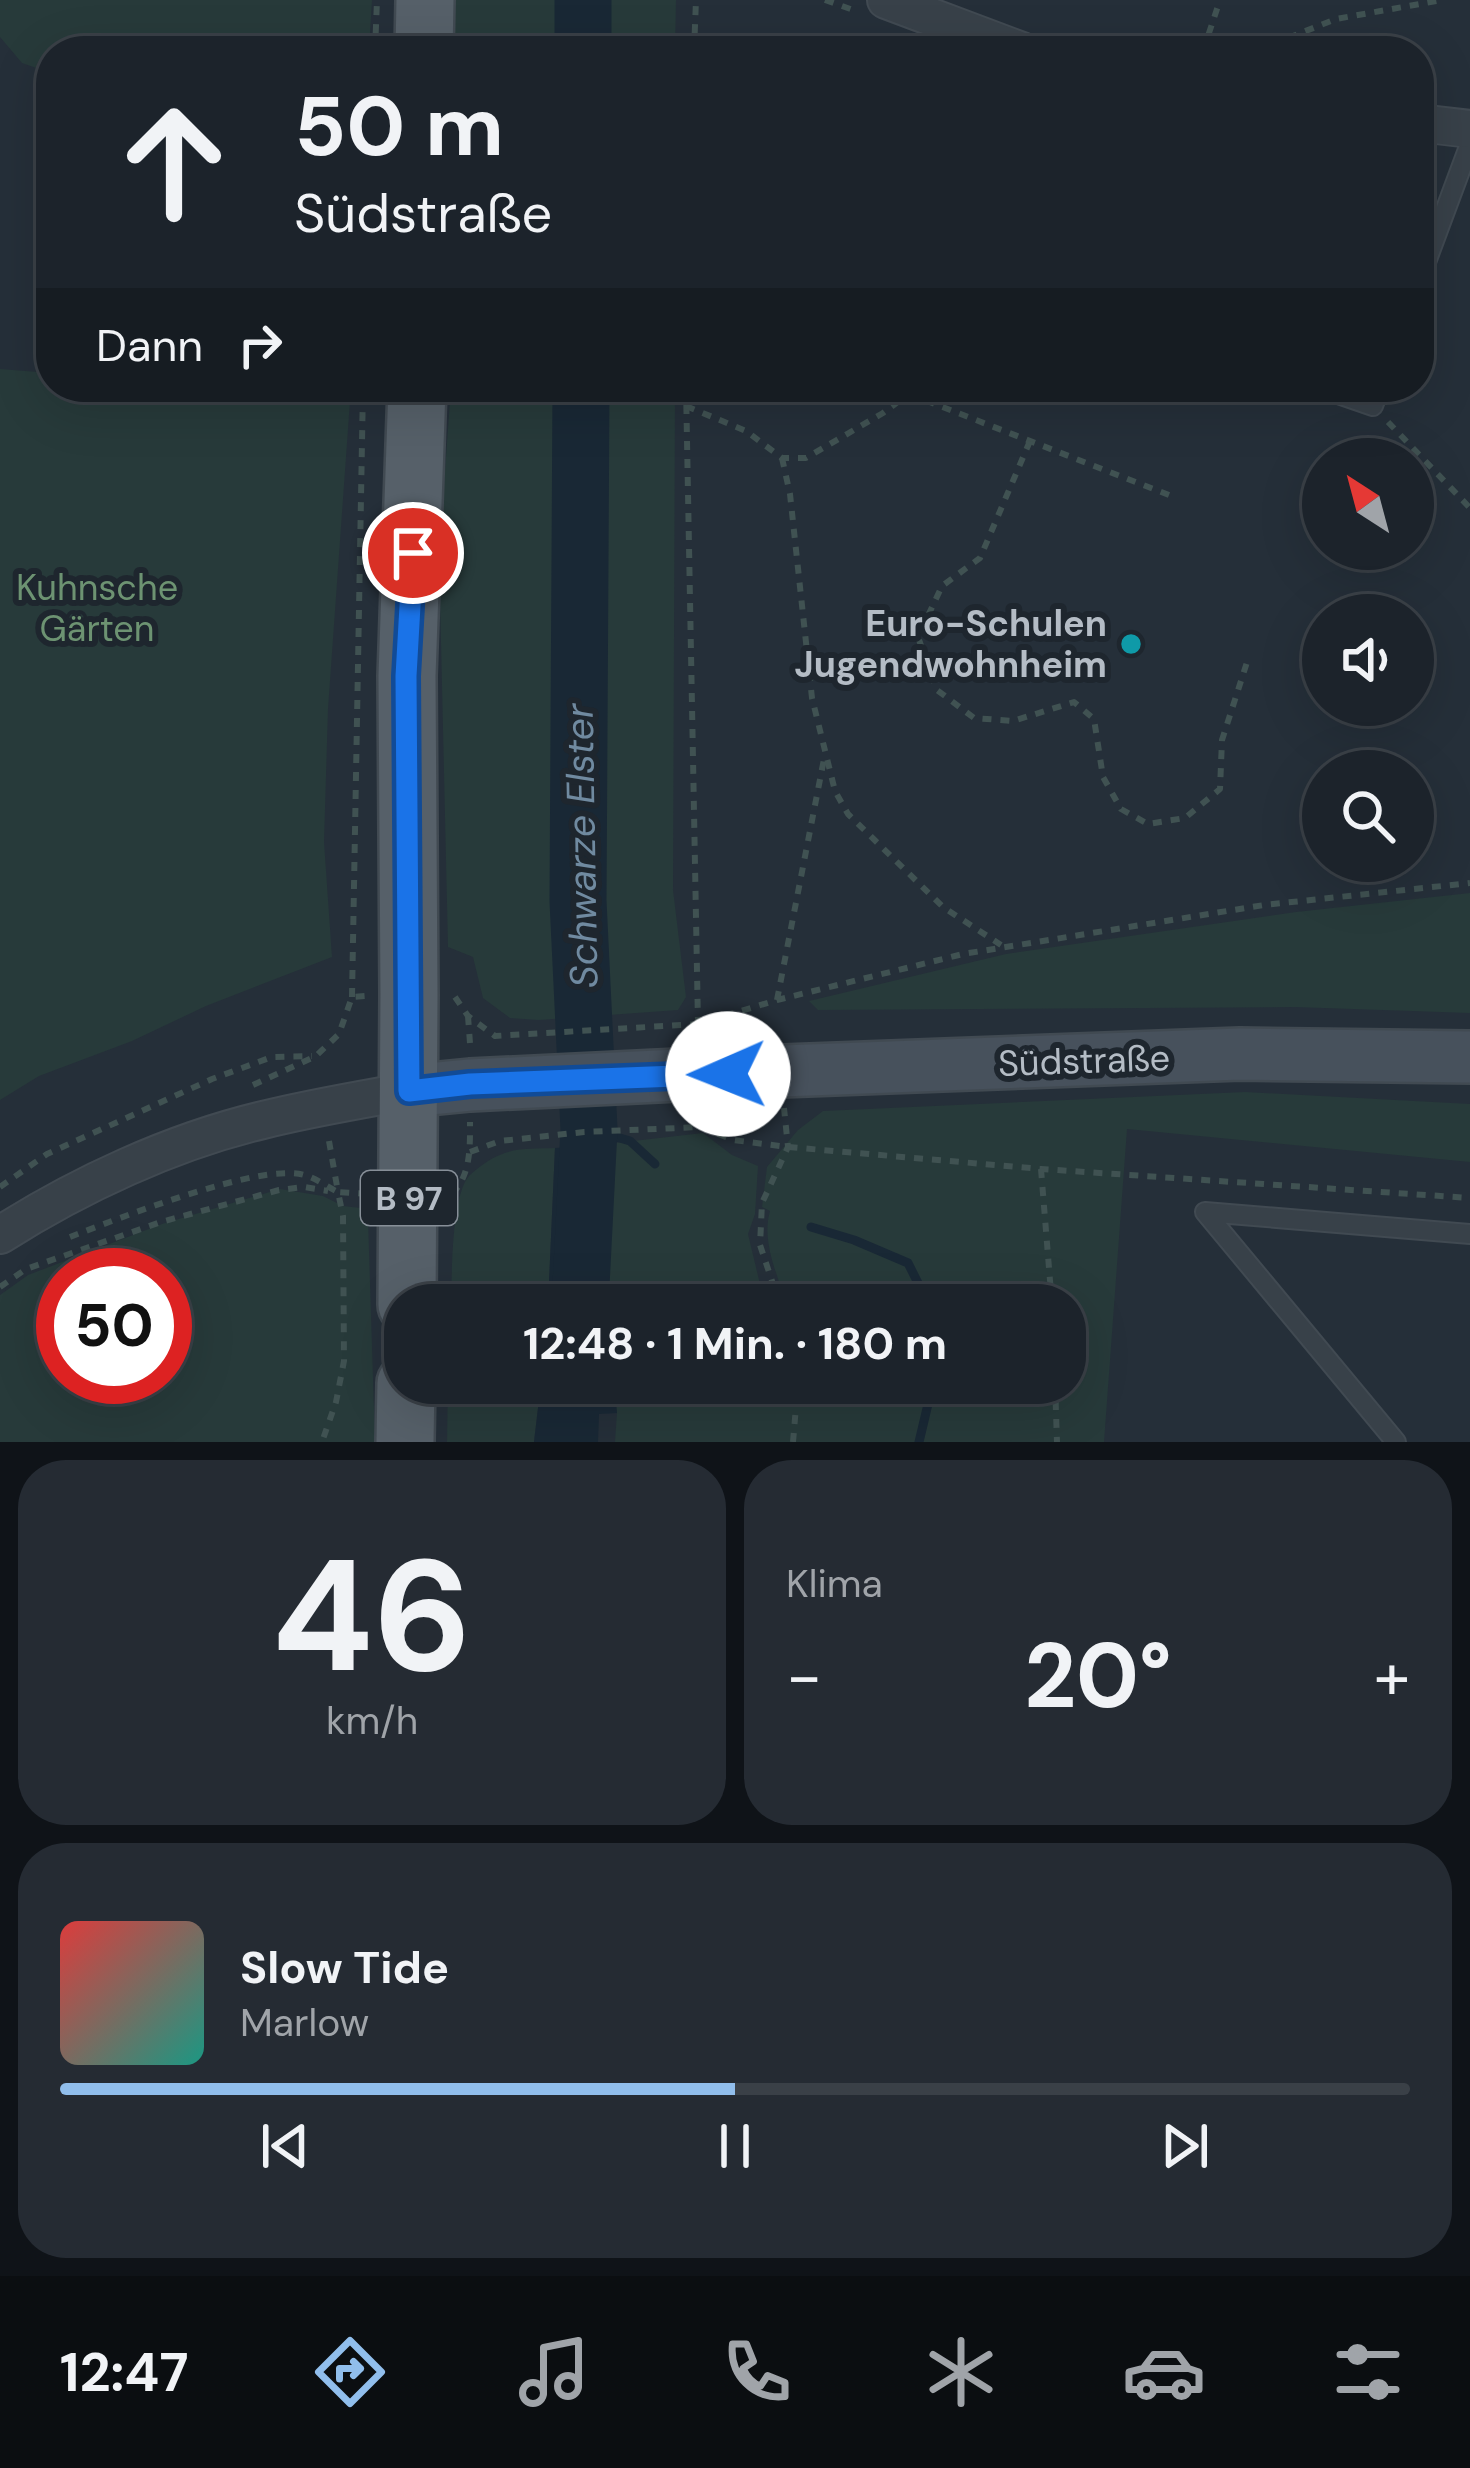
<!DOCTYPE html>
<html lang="de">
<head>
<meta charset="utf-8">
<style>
	:root { --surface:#1c232b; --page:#252b33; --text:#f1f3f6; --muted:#a0a4a9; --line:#3a4047; --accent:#91beec }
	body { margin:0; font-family:"DM Sans",sans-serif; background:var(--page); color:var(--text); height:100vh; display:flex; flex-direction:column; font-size:45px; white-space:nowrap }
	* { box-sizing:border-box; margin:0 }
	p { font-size:39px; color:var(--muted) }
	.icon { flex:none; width:66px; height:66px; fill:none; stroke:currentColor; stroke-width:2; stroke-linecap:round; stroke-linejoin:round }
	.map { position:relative; height:1442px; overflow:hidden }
	.panel { display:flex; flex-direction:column; gap:18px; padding:18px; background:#0f1318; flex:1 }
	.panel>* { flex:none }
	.hud { position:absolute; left:36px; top:36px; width:1398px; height:366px; border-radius:48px; box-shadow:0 12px 48px #0002,0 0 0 3px var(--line); background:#1c232b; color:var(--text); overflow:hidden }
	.needle { width:78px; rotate:324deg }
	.fabs { position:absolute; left:1302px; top:438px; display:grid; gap:24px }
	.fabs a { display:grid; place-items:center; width:132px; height:132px; border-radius:50%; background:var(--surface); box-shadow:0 12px 48px #0002,0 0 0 3px var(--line); font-size:60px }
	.speed { position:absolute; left:36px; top:1248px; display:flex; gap:24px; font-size:60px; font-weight:700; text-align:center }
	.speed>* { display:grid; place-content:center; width:156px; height:156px; border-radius:50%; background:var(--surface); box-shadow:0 12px 48px #0002,0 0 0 3px var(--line); line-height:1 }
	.speed .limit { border:18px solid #d22; background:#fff; color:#111 }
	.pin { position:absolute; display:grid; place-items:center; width:102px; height:102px; color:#fff; margin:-51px; border:6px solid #fff; border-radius:50%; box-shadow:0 3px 12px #0007 }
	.me { position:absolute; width:132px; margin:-66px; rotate:269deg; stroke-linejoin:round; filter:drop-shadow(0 0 9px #0008) }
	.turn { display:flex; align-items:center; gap:42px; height:252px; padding:0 60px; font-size:54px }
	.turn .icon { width:156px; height:156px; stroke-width:2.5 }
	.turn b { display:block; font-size:84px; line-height:102px }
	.then { display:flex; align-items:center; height:114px; padding:0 60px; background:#0003; gap:24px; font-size:45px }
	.big { font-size:90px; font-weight:700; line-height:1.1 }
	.panel .widget { flex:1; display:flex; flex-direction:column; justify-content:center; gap:18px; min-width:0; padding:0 42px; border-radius:48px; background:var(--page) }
	.panel .dial { align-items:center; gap:0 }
	.dial b { font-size:156px; line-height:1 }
	.song { display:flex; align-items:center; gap:36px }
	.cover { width:144px; height:144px; border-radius:18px; background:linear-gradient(135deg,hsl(0 70% 55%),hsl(170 70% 35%)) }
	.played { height:12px; border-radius:6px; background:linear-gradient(90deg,var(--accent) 50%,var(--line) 50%) }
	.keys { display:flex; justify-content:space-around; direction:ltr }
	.heat { display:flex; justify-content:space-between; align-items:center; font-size:66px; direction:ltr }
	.panel .tiles { flex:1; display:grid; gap:18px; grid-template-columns:1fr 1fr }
	.widget:last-child { grid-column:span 2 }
	.trip { position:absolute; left:384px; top:1284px; width:702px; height:120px; border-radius:48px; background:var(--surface); box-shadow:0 12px 48px #0002,0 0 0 3px var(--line); font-weight:700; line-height:120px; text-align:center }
	.dock { display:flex; height:192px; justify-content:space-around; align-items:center; background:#0b0e11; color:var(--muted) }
	.dock .icon { width:84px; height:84px }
	.dock .active { color:var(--accent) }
	.dock b { font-size:54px; color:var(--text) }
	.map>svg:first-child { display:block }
	.green { fill:#273a3a; fill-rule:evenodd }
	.water { fill:#192835 }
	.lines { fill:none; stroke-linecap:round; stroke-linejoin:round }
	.stream { stroke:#192835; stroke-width:9 }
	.river { stroke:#192835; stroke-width:57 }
	.lane-casing { stroke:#414a52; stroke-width:22 }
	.street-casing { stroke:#414a52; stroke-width:40 }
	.secondary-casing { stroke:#414a52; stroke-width:56 }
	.primary-casing { stroke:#414a52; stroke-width:62 }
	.path { stroke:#405252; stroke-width:6; stroke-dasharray:9 9; stroke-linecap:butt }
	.lane { stroke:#384149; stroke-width:18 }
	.street { stroke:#384149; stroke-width:36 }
	.secondary { stroke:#47515c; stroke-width:51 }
	.primary { stroke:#566069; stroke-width:57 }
	.route-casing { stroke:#114b97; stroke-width:30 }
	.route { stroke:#1a73e8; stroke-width:21 }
	.culture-dot { fill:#0f9aa8; stroke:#1e262e; stroke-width:4.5 }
	.labels { text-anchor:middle; stroke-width:12; stroke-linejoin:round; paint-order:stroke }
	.shield { fill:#1e262e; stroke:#878f98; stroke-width:3 }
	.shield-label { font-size:33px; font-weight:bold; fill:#b4bcc5 }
	.park-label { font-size:36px; fill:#6d9372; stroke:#1e262e }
	.poi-label { font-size:36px; font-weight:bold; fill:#b4bcc5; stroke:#1e262e; text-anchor:end }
	.street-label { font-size:36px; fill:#b4bcc5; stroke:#1e262e }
	.water-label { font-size:39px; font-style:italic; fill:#708aa0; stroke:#1e262e }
</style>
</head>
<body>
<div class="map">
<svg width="1470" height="1442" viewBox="0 0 1470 1442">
	<rect width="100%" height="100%" fill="#252f39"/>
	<!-- green -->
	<g class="green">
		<path d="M 0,0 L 372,0 L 369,51 L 51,51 L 51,73 L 22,63 L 0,37 Z"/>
		<path d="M 451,0 L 676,0 L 675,51 L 452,51 Z"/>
		<path d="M 0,369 L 51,373 L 51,387 L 351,387 L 328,709 L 324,842 L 332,957 L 206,1006 L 132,1041 L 39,1076 L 0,1100 Z"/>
		<path d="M 451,387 L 675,387 L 673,890 L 686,997 L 678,1010 L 539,1020 L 510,1018 L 483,998 L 473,957 L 448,947 L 439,555 Z"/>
		<path d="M 1470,893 L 1470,1013 L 1295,1007 L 818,1010 L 809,1001 L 1006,954 L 1296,912 Z"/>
		<path d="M 1245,1092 L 1470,1104 L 1470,1162 L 1127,1129 L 1104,1442 L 615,1442 L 617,1413 L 614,1383 L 1065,1383 L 1065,1305 L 787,1305 C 778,1276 761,1242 770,1211 L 762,1207 L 767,1167 L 798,1130 L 823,1111 Z"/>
		<path d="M 703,1133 L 732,1155 L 758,1166 L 755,1214 L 748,1234 L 765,1305 L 605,1305 L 598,1145 Z"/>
		<path d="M 555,1148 L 548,1305 L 451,1305 C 452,1277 451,1196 469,1176 C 476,1169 491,1158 500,1155 C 517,1147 537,1149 555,1148 Z"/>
		<path d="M 280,1189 L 323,1196 L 343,1206 L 361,1208 L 368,1219 L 375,1442 L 0,1442 L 0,1295 L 28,1275 L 162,1224 ZM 63,1275 L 165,1275 L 165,1377 L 63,1377 Z"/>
		<path d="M 448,1383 L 541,1383 L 534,1442 L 447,1442 Z"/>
	</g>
	<!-- water -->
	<g class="water">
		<path d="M 598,1145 L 605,1305 L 548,1305 L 555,1148 Z"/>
		<path d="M 541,1383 L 614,1383 L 617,1413 L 599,1414 L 598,1442 L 534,1442 Z"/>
	</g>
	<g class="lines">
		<!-- stream -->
		<g class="stream">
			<path d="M 589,1129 L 630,1141 L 655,1164"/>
			<path d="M 811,1227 L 854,1240 L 908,1263 L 929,1305"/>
			<path d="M 919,1442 L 933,1383"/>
		</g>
		<!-- river -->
		<g class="river">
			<path d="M 583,51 L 583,0"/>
			<path d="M 580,1305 L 589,1129 L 578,901 L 581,387"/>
		</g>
		<defs>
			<g id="lane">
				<path d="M 1419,281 L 1470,144"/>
				<path d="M 1318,387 L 1373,406 L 1380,387"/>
				<path d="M 1396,1442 L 1205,1212 L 1470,1234"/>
			</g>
			<g id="street">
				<path d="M 886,0 L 1022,51"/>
				<path d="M 1419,123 L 1470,129"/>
				<path d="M 0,1235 C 79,1185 171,1142 263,1120 C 311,1108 360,1100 409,1091"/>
			</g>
			<path id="secondary" d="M 409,1091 L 470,1085 L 699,1074 L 1240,1054 L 1470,1057"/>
			<g id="primary">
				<path d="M 424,51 L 425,0"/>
				<path d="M 407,1305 L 409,995 L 407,676 L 417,387"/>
				<path d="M 405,1442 L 406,1383"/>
			</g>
		</defs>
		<!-- lane casing -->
		<use href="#lane" class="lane-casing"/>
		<!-- street casing -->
		<use href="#street" class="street-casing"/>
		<!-- secondary casing -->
		<use href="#secondary" class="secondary-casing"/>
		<!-- primary casing -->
		<use href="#primary" class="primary-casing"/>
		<!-- path -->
		<g class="path">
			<path d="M 825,0 L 856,11"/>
			<path d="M 375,51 L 377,0"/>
			<path d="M 694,51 L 696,0"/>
			<path d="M 1203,51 L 1220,0"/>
			<path d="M 1255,51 L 1336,19 L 1442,0"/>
			<path d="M 686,387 L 698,1024"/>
			<path d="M 909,394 L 1169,495"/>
			<path d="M 686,406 L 746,431 L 782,458 L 806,458 L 883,413 L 918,387"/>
			<path d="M 1388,422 L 1470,508"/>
			<path d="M 1030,441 L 980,558 L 942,586 L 918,637 L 937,690 L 974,718 L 1013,721 L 1074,702 L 1094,719 L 1103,777 L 1121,809 L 1148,824 L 1185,818 L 1220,789 L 1222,740 L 1249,656"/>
			<path d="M 782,458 L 790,494 L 812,698 L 835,791 L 848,814 L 943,907 L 1001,945"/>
			<path d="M 352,997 L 363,387"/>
			<path d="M 455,997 L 468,1016 L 495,1036 L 698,1024 L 777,1000 L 963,954 L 1264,905 L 1470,883"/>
			<path d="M 777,1000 L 824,759"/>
			<path d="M 468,1016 L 470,1043"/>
			<path d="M 253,1085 L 316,1056 L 339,1034 L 352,997 L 366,996"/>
			<path d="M 329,1141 L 338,1192 L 368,1194"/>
			<path d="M 470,1152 L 500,1141 L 584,1132 L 701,1127 L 733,1140 L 788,1147 L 1041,1169 L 1470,1198"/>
			<path d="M 1041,1169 L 1052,1305"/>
			<path d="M 0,1187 L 47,1154 L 212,1079 L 272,1057 L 312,1056"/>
			<path d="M 452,1194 C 471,1175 470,1147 470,1122"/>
			<path d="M 70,1237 C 117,1219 261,1162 304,1175 C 316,1178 327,1187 338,1192 L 343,1216 L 344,1361 L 336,1402 L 322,1442"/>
			<path d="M 0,1287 L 26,1269 L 161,1222 L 279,1190 L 304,1187 L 328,1191"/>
			<path d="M 780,1305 L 760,1245 L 762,1203 L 788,1147 L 784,1108"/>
			<path d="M 1055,1383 L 1057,1442"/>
			<path d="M 793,1442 L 798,1383"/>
		</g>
		<!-- lane -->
		<use href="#lane" class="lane"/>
		<!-- street -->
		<use href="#street" class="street"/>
		<!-- secondary -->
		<use href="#secondary" class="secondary"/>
		<!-- primary -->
		<use href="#primary" class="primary"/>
	</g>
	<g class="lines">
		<defs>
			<path id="route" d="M 413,553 L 406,676 L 409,1091 L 470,1084 L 728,1074"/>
		</defs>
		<!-- route casing -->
		<use href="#route" class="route-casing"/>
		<!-- route -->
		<use href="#route" class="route"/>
	</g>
	<!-- markers -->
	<circle class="culture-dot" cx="1131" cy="644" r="12"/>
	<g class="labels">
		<!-- shield labels -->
		<rect class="shield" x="361" y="1171" width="96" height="54" rx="9"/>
		<g class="shield-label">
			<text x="409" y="1210">B 97</text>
		</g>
		<!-- park labels -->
		<g class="park-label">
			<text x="97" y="600">Kuhnsche<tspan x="97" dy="41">Gärten</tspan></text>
		</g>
		<!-- poi labels -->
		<g class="poi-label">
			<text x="1107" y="636">Euro-Schulen<tspan x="1107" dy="41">Jugendwohnheim</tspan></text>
		</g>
		<!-- street labels -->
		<g class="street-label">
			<text transform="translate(1084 1060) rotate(-2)" y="13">Südstraße</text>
		</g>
		<!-- water labels -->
		<g class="water-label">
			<text transform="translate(581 846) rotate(-91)" y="14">Schwarze Elster</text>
		</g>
	</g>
</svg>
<div class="fabs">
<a><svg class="needle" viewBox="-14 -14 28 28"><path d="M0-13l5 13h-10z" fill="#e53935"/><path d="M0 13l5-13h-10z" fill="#a0a4a9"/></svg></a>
<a><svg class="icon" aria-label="sound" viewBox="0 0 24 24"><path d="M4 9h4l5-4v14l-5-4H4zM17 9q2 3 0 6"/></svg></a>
<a><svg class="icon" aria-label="search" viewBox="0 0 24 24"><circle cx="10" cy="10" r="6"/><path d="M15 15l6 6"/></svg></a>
</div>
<div class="speed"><div class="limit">50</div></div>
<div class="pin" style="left:413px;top:553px;background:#d93025"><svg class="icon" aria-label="arrive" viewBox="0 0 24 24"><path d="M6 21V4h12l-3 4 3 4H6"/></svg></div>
<svg class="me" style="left:728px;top:1074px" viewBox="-20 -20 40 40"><circle r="19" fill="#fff"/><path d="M0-13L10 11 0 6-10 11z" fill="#1a73e8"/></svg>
<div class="trip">12:48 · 1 Min. · 180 m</div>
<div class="hud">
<div class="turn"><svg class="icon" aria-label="ahead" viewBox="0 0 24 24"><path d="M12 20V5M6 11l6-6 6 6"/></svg><div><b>50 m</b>Südstraße</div></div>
<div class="then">Dann<svg class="icon" aria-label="right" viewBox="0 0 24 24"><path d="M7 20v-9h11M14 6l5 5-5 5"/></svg></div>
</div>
</div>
<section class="panel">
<div class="tiles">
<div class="widget dial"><b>46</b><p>km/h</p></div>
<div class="widget"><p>Klima</p>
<div class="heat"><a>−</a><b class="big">20°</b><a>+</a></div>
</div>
<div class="widget">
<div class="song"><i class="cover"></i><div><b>Slow Tide</b><p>Marlow</p></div></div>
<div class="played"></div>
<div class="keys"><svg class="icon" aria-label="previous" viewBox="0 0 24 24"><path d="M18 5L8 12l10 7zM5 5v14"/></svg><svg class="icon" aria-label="pause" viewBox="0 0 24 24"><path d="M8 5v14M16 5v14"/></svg><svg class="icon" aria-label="next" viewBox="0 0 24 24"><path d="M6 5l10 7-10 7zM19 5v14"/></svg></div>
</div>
</div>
</section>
<nav class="dock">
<b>12:47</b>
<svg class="icon active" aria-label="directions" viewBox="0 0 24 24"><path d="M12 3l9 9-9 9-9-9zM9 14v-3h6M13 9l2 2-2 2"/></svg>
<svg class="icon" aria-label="music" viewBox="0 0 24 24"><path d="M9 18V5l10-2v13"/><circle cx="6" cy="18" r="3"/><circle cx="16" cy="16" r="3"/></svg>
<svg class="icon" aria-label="phone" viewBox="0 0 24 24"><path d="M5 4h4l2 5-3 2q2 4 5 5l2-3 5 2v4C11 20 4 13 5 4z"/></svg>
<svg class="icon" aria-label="climate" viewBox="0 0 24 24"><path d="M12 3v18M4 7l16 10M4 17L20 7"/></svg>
<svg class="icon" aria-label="car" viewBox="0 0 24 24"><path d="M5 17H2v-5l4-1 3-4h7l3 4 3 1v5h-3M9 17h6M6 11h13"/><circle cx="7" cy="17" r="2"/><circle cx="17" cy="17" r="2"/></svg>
<svg class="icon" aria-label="filters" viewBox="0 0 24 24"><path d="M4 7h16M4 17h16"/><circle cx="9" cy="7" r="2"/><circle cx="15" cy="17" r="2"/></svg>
</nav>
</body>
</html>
